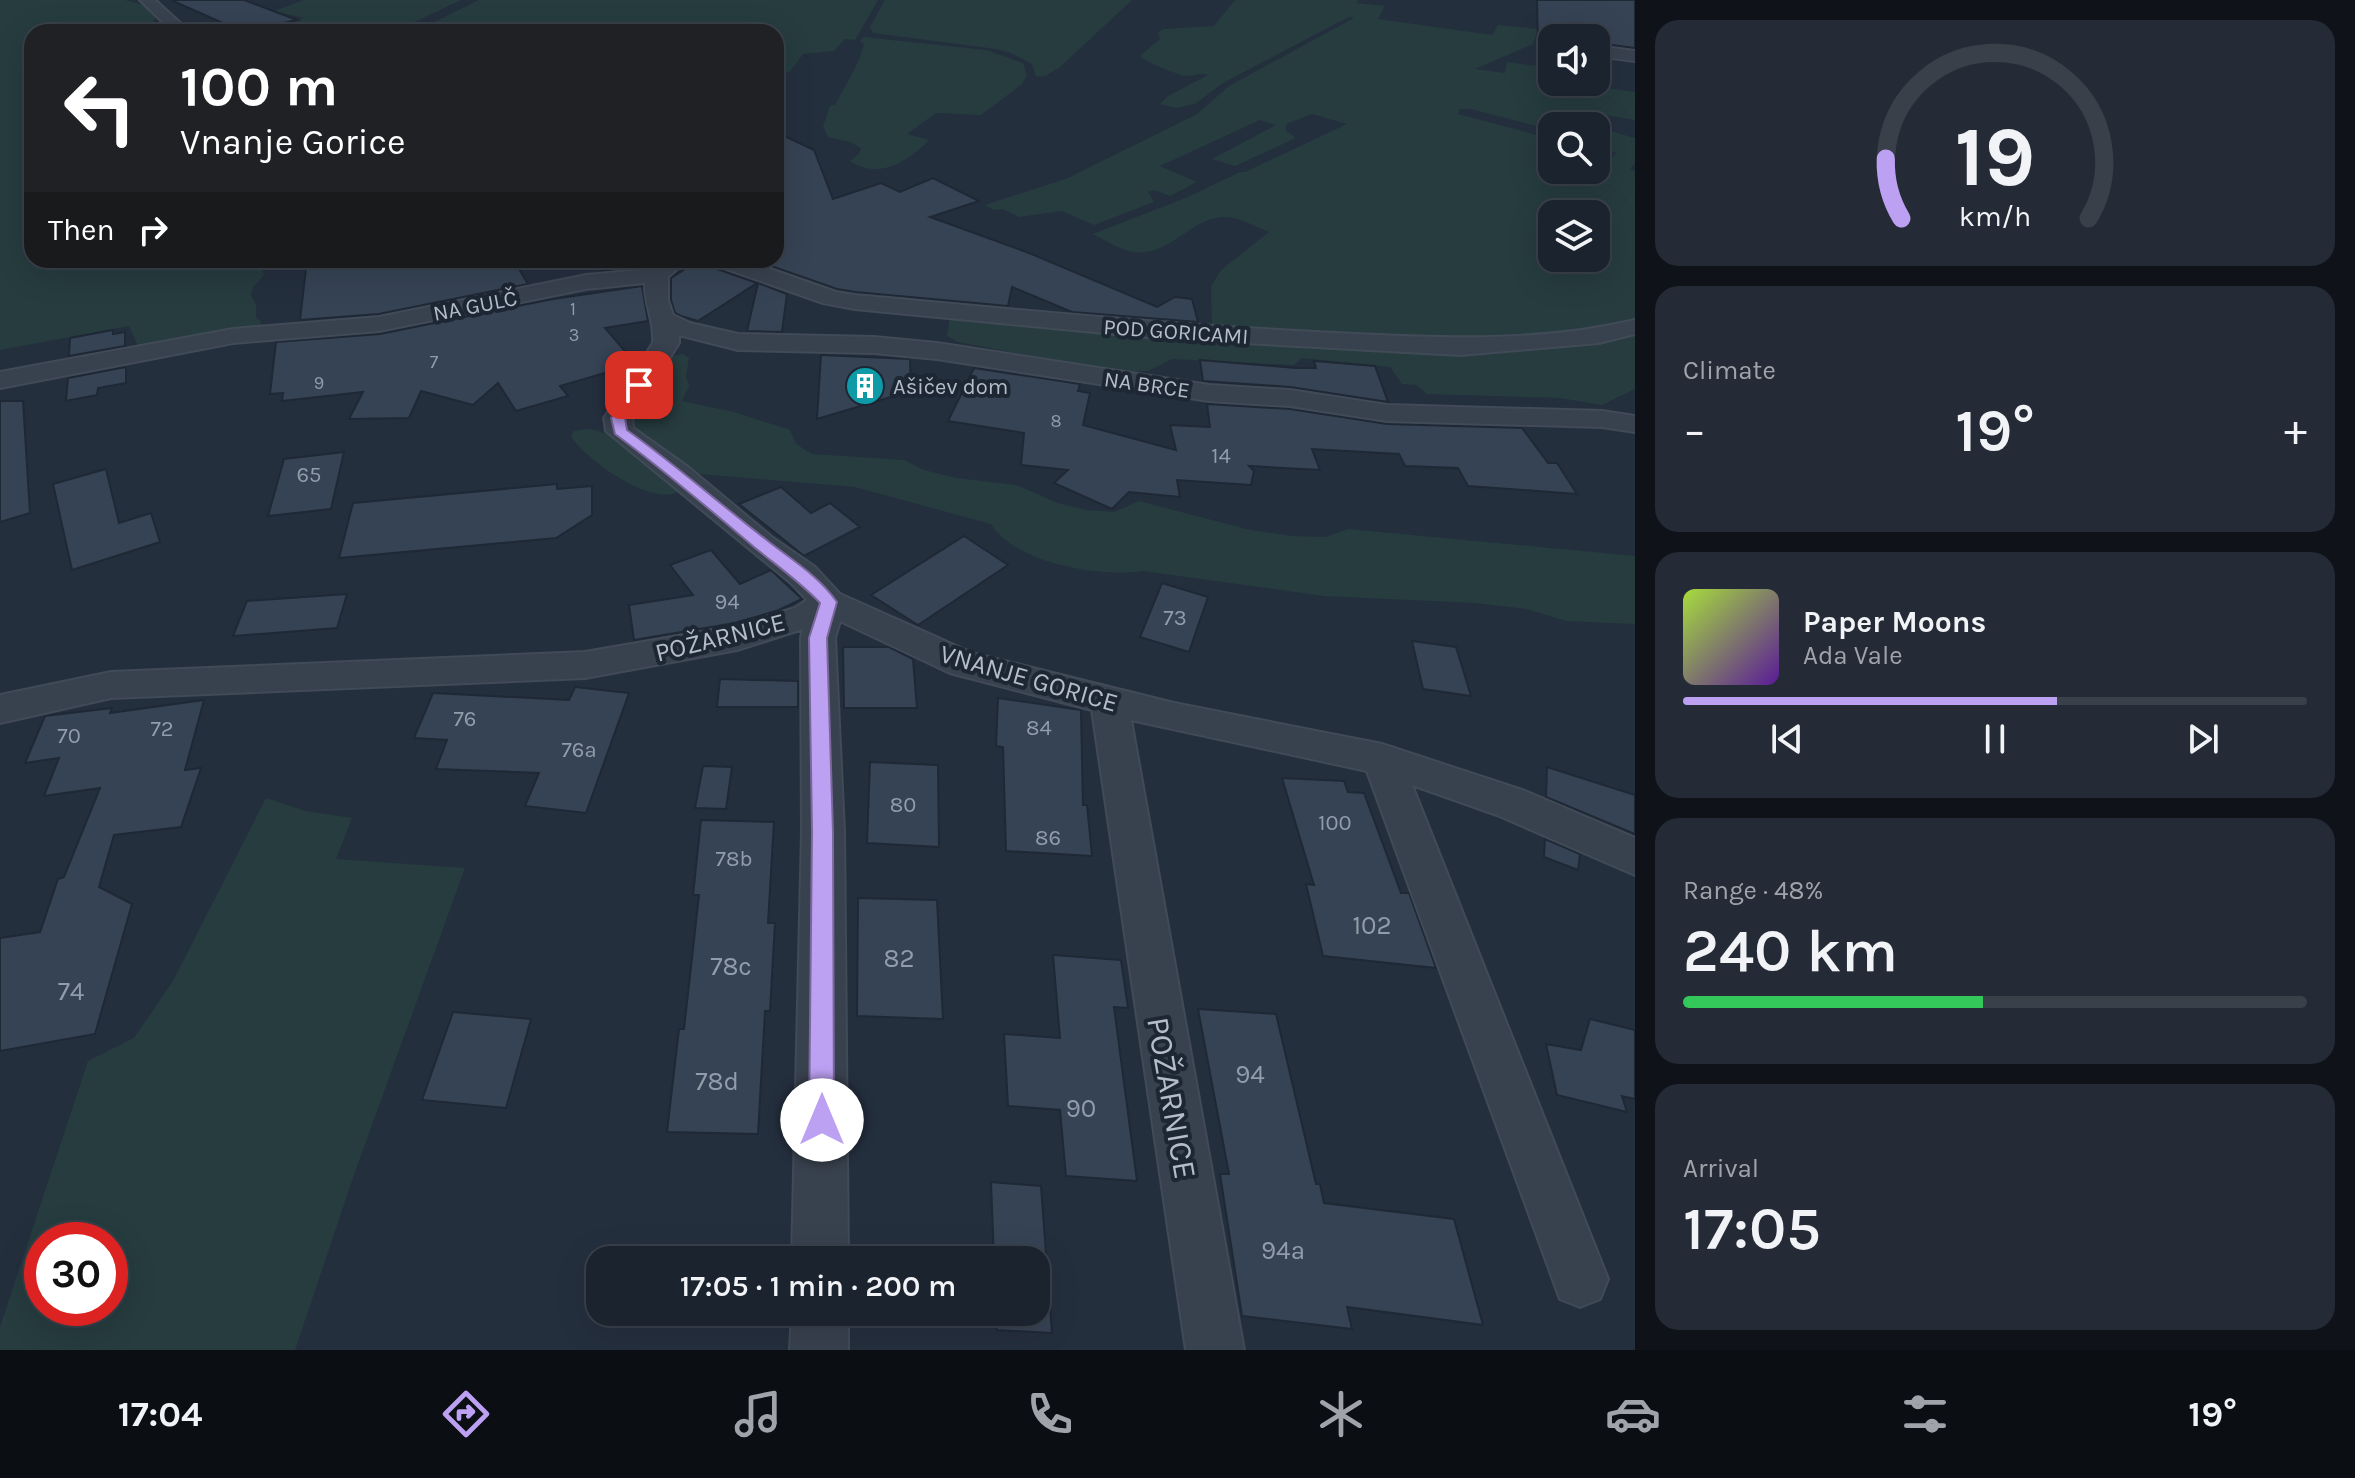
<!DOCTYPE html>
<html lang="en">
<head>
<meta charset="utf-8">
<style>
	:root { --surface:#1b232e; --page:#242b36; --text:#f1f3f6; --muted:#a0a4aa; --line:#39404a; --accent:#bca0f2 }
	body { margin:0; font-family:Karla,sans-serif; background:var(--page); color:var(--text); height:100vh; display:flex; flex-direction:column; font-size:30px; white-space:nowrap }
	* { box-sizing:border-box; margin:0 }
	p { font-size:26px; color:var(--muted) }
	.icon { flex:none; width:44px; height:44px; fill:none; stroke:currentColor; stroke-width:2; stroke-linecap:round; stroke-linejoin:round }
	.map { position:relative; flex:1; overflow:hidden }
	.side { display:flex; flex-direction:column; gap:20px; padding:20px; background:#0f1319; width:720px }
	.side>* { flex:none }
	.banner { position:absolute; left:24px; top:24px; width:760px; height:244px; border-radius:24px; box-shadow:0 8px 32px #0002,0 0 0 2px var(--line); background:#202124; color:#fff; overflow:hidden }
	.tools { position:absolute; left:1538px; top:24px; display:grid; gap:16px }
	.tools a { display:grid; place-items:center; width:72px; height:72px; border-radius:16px; background:var(--surface); box-shadow:0 8px 32px #0002,0 0 0 2px var(--line); font-size:40px }
	.speed { position:absolute; left:24px; top:1222px; display:flex; gap:16px; font-size:40px; font-weight:700; text-align:center }
	.speed>* { display:grid; place-content:center; width:104px; height:104px; border-radius:50%; background:var(--surface); box-shadow:0 8px 32px #0002,0 0 0 2px var(--line); line-height:1 }
	.speed .limit { border:12px solid #d22; background:#fff; color:#111 }
	.pin { position:absolute; display:grid; place-items:center; width:68px; height:68px; color:#fff; margin:-34px; border-radius:16px; box-shadow:0 4px 12px #0006 }
	.me { position:absolute; width:88px; margin:-44px; rotate:0deg; stroke-linejoin:round; filter:drop-shadow(0 0 6px #0008) }
	.turn { display:flex; align-items:center; gap:28px; height:168px; padding:0 24px; font-size:36px }
	.turn .icon { width:104px; height:104px; stroke-width:2.5 }
	.turn b { display:block; font-size:56px; line-height:68px }
	.then { display:flex; align-items:center; height:76px; padding:0 24px; background:#0003; gap:16px; font-size:30px }
	.big { font-size:60px; font-weight:600; line-height:1.1 }
	.side .card { flex:1; display:flex; flex-direction:column; justify-content:center; gap:12px; min-width:0; padding:0 28px; border-radius:24px; background:var(--page) }
	.side .dial { align-items:center; gap:0 }
	.dial svg { height:208px; overflow:visible; fill:none; stroke:var(--line); stroke-width:7; stroke-linecap:round; text-anchor:middle }
	.dial text { fill:var(--text); stroke:none }
	.song { display:flex; align-items:center; gap:24px }
	.cover { width:96px; height:96px; border-radius:12px; background:linear-gradient(135deg,hsl(80 70% 55%),hsl(270 70% 35%)) }
	.played { height:8px; border-radius:4px; background:linear-gradient(90deg,var(--accent) 60%,var(--line) 60%) }
	.keys { display:flex; justify-content:space-around; direction:ltr }
	.heat { display:flex; justify-content:space-between; align-items:center; font-size:44px; direction:ltr }
	.charge { height:12px; border-radius:6px; background:linear-gradient(90deg,#34c759 48%,var(--line) 0) }
	.trip { position:absolute; left:586px; top:1246px; width:464px; height:80px; border-radius:24px; background:var(--surface); box-shadow:0 8px 32px #0002,0 0 0 2px var(--line); font-weight:600; line-height:80px; text-align:center }
	.tabs { display:flex; height:128px; justify-content:space-around; align-items:center; background:#0b0e12; color:var(--muted) }
	.tabs .icon { width:56px; height:56px }
	.tabs .current { color:var(--accent) }
	.tabs b { font-size:36px; color:var(--text) }
	main { display:flex; flex:1; min-height:0 }
	.map>svg:first-child { display:block }
	.green { fill:#263c3f; fill-rule:evenodd }
	.building { fill:#364354; stroke:#1f2835; stroke-width:2 }
	.lines { fill:none; stroke-linecap:round; stroke-linejoin:round }
	.street-casing { stroke:#414a57; stroke-width:4 }
	.street { fill:#38414e; fill-rule:evenodd }
	.route { fill:#bca0f2; stroke:#7a689d; stroke-width:2 }
	.labels { text-anchor:middle; stroke-width:8; stroke-linejoin:round; paint-order:stroke }
	.far-number-label { font-size:18px; fill:#929caa }
	.far-street-label { font-size:22px; fill:#b4bcc9; stroke:#1d2633 }
	.far-poi-label { font-size:22px; fill:#b4bcc9; stroke:#1d2633; text-anchor:start }
	.number-label { font-size:22px; fill:#929caa }
	.street-label { font-size:26px; fill:#b4bcc9; stroke:#1d2633 }
	.near-number-label { font-size:26px; fill:#929caa }
	.near-street-label { font-size:32px; fill:#b4bcc9; stroke:#1d2633 }
</style>
</head>
<body>
<main>
<div class="map">
<svg width="1635" height="1350" viewBox="0 0 1635 1350">
	<rect width="100%" height="100%" fill="#242f3e"/>
	<!-- green -->
	<g class="green">
		<path d="M 0,0 L 125,0 L 144,5 L 155,17 L 153,26 L 122,32 L 32,32 L 32,260 L 263,260 L 261,265 L 264,275 L 253,287 L 251,295 L 256,304 L 256,318 L 261,321 L 260,328 L 138,346 L 129,326 L 0,350 Z"/>
		<path d="M 304,0 L 461,0 L 394,32 L 291,32 L 281,28 L 303,18 L 274,11 Z"/>
		<path d="M 479,0 L 878,0 L 855,40 L 845,39 L 834,51 L 803,54 L 790,72 L 782,72 L 776,80 L 776,32 L 414,32 Z"/>
		<path d="M 885,0 L 1132,0 L 1059,68 L 1045,76 L 1036,77 L 1032,64 L 1011,53 L 996,49 L 873,33 L 870,27 Z"/>
		<path d="M 1235,0 L 1358,0 L 1357,3 L 1385,6 L 1378,19 L 1492,35 L 1498,25 L 1538,29 L 1533,44 L 1475,69 L 1505,73 L 1507,62 L 1552,68 L 1552,82 L 1593,82 L 1593,86 L 1635,92 L 1635,120 L 1582,111 L 1573,122 L 1591,126 L 1552,126 L 1552,130 L 1471,109 L 1460,109 L 1458,114 L 1552,139 L 1552,170 L 1596,170 L 1596,151 L 1605,153 L 1605,158 L 1610,159 L 1617,153 L 1596,147 L 1596,127 L 1635,138 L 1635,163 L 1630,169 L 1635,171 L 1635,321 L 1585,332 L 1468,341 L 1212,328 L 1211,286 L 1221,270 L 1269,232 C 1256,227 1240,218 1227,217 C 1192,215 1171,257 1134,252 C 1121,251 1105,240 1093,234 L 1188,197 L 1240,172 L 1245,172 L 1347,124 L 1312,114 L 1286,124 L 1286,131 L 1294,136 L 1294,139 L 1235,166 L 1212,159 L 1276,125 L 1260,120 L 1160,166 L 1197,182 L 1170,196 L 1154,190 L 1148,192 L 1154,202 L 1094,225 L 1062,211 L 1019,217 L 1003,209 L 993,210 L 985,205 L 1068,178 L 1197,114 L 1229,86 L 1354,18 L 1350,17 L 1337,23 L 1223,83 L 1195,104 L 1176,108 L 1160,104 L 1168,96 L 1208,75 C 1200,72 1197,75 1189,76 C 1180,77 1144,61 1140,56 L 1160,39 L 1158,32 L 1164,29 L 1214,26 ZM 1552,214 L 1596,214 L 1596,258 L 1552,258 Z"/>
		<path d="M 863,37 L 986,50 L 1023,63 L 1027,76 L 1021,85 L 981,115 L 936,113 L 907,134 L 929,140 C 908,162 878,180 850,161 L 859,154 L 861,148 L 850,142 L 828,137 L 823,126 L 830,106 L 835,105 C 845,86 859,65 864,44 L 860,41 Z"/>
		<path d="M 950,318 L 1151,339 L 1500,352 L 1574,345 L 1635,334 L 1635,389 L 1602,405 L 1560,398 L 1427,394 L 1416,385 L 1402,384 L 1390,367 L 1302,358 L 1294,365 L 1172,359 L 1148,371 L 1116,372 L 958,342 L 947,336 Z"/>
		<path d="M 682,354 L 689,358 L 686,376 L 689,386 L 682,401 L 734,412 L 790,430 L 796,444 L 812,454 L 904,460 L 924,470 L 956,478 L 1016,485 L 1058,503 L 1086,510 L 1114,512 L 1139,501 L 1250,530 L 1292,536 L 1325,537 L 1348,529 L 1635,556 L 1635,624 L 1566,621 L 1527,609 L 1475,603 L 1324,596 L 1143,571 C 1101,578 1014,563 991,524 L 855,487 L 699,474 L 655,446 L 633,428 C 631,404 660,377 673,356 Z"/>
		<path d="M 589,429 C 620,433 650,465 674,485 L 677,492 C 651,506 584,459 571,436 L 574,431 Z"/>
		<path d="M 266,798 L 306,811 L 352,818 L 336,859 L 465,868 L 356,1169 L 295,1350 L 0,1350 L 0,1327 L 88,1061 L 134,1038 L 173,981 ZM 42,1240 L 110,1240 L 110,1308 L 42,1308 Z"/>
	</g>
	<!-- building -->
	<g class="building">
		<path d="M 171,0 L 244,0 L 297,20 L 243,32 Z"/>
		<path d="M 1537,0 L 1635,0 L 1635,48 L 1596,43 L 1596,38 L 1552,38 L 1552,44 L 1538,42 Z"/>
		<path d="M 776,132 L 814,150 L 833,199 L 881,183 L 900,192 L 933,178 L 979,201 L 930,217 L 1029,253 L 1157,307 L 1175,297 L 1192,299 L 1198,322 L 1072,312 L 1012,287 L 1008,306 L 855,292 L 837,289 L 754,260 L 776,260 Z"/>
		<path d="M 307,260 L 514,260 L 528,284 L 379,314 L 300,320 Z"/>
		<path d="M 597,260 L 647,260 L 650,266 L 602,271 Z"/>
		<path d="M 699,260 L 709,260 L 714,268 L 757,283 L 698,321 L 681,316 L 675,313 L 671,300 L 671,278 Z"/>
		<path d="M 758,283 L 787,294 L 782,332 L 747,331 Z"/>
		<path d="M 642,286 L 648,321 L 605,328 L 636,364 L 560,386 L 568,396 L 516,411 L 498,383 L 473,405 L 421,391 L 409,418 L 349,419 L 363,392 L 282,401 L 283,393 L 270,394 L 276,342 L 380,334 L 553,299 Z"/>
		<path d="M 113,330 L 113,334 L 125,332 L 125,346 L 69,356 L 70,338 Z"/>
		<path d="M 821,355 L 910,359 L 911,391 L 817,419 Z"/>
		<path d="M 1200,360 L 1296,368 L 1316,368 L 1314,361 L 1375,366 L 1388,402 L 1290,387 L 1203,381 Z"/>
		<path d="M 126,367 L 126,383 L 98,388 L 97,395 L 66,401 L 68,378 Z"/>
		<path d="M 974,368 L 1080,384 L 1078,391 L 1090,393 L 1083,425 L 1176,450 L 1170,425 L 1210,427 L 1207,404 L 1290,409 L 1387,424 L 1522,428 L 1548,463 L 1557,463 L 1577,494 L 1468,486 L 1458,468 L 1405,466 L 1399,454 L 1312,449 L 1320,470 L 1249,466 L 1254,471 L 1251,485 L 1177,480 L 1180,497 L 1129,492 L 1112,509 L 1054,483 L 1068,470 L 1021,465 L 1024,433 L 948,421 Z"/>
		<path d="M 0,401 L 23,401 L 30,513 L 0,522 Z"/>
		<path d="M 344,452 L 331,509 L 268,516 L 284,459 Z"/>
		<path d="M 106,469 L 119,523 L 151,513 L 160,542 L 72,570 L 53,484 Z"/>
		<path d="M 557,484 L 557,489 L 592,486 L 592,515 L 556,538 L 339,558 L 353,503 Z"/>
		<path d="M 781,487 L 811,513 L 830,503 L 860,527 L 804,556 L 739,504 Z"/>
		<path d="M 964,536 L 1008,565 L 918,625 L 871,595 Z"/>
		<path d="M 711,550 L 740,584 L 771,570 L 802,599 L 779,610 L 735,623 L 634,640 L 629,605 L 693,595 L 670,565 Z"/>
		<path d="M 1162,583 L 1208,597 L 1189,652 L 1140,637 Z"/>
		<path d="M 347,594 L 337,628 L 233,636 L 247,601 Z"/>
		<path d="M 1412,641 L 1456,647 L 1471,696 L 1423,689 Z"/>
		<path d="M 843,647 L 889,647 L 913,659 L 917,708 L 844,708 Z"/>
		<path d="M 720,679 L 798,681 L 798,707 L 717,707 Z"/>
		<path d="M 575,687 L 629,693 L 586,813 L 525,806 L 539,773 L 436,769 L 447,740 L 414,738 L 433,693 L 569,700 Z"/>
		<path d="M 998,698 L 1081,710 L 1083,805 L 1087,805 L 1092,856 L 1006,851 L 1003,747 L 996,746 Z"/>
		<path d="M 204,700 L 185,770 L 201,768 L 181,827 L 114,835 L 99,887 L 132,904 L 95,1034 L 0,1051 L 0,938 L 40,932 L 58,879 L 64,877 L 100,788 L 44,796 L 59,758 L 25,763 L 45,716 L 112,708 L 110,713 Z"/>
		<path d="M 870,762 L 938,765 L 939,847 L 867,843 Z"/>
		<path d="M 703,766 L 732,767 L 726,809 L 695,808 Z"/>
		<path d="M 1547,767 L 1635,795 L 1635,834 L 1546,797 Z"/>
		<path d="M 1282,778 L 1344,781 L 1348,792 L 1364,793 L 1401,893 L 1409,893 L 1436,968 L 1323,956 L 1306,884 L 1314,885 Z"/>
		<path d="M 701,820 L 774,822 L 768,923 L 775,923 L 770,1011 L 765,1011 L 758,1134 L 667,1132 L 679,1029 L 684,1029 L 699,895 L 693,895 Z"/>
		<path d="M 1545,839 L 1580,854 L 1578,870 L 1544,857 Z"/>
		<path d="M 858,898 L 937,900 L 943,1019 L 857,1016 Z"/>
		<path d="M 1053,955 L 1121,960 L 1128,1008 L 1114,1007 L 1137,1181 L 1066,1176 L 1060,1110 L 1008,1106 L 1004,1034 L 1060,1038 Z"/>
		<path d="M 1198,1009 L 1276,1014 L 1316,1184 L 1320,1184 L 1324,1203 L 1454,1219 L 1483,1325 L 1347,1307 L 1352,1329 L 1242,1316 L 1220,1174 L 1229,1174 Z"/>
		<path d="M 453,1012 L 531,1019 L 506,1108 L 422,1100 Z"/>
		<path d="M 1590,1019 L 1635,1030 L 1635,1099 L 1622,1096 L 1627,1112 L 1557,1095 L 1546,1044 L 1581,1050 Z"/>
		<path d="M 991,1182 L 1041,1186 L 1052,1333 L 997,1330 L 996,1312 L 1036,1312 L 1036,1260 L 994,1260 Z"/>
	</g>
	<g class="lines">
		<defs>
			<g id="street">
				<path d="M 140,0 L 155,0 L 190,32 L 173,32 Z"/>
				<path d="M 1596,46 L 1635,51 L 1635,61 L 1596,56 Z"/>
				<path d="M 662,260 L 687,260 L 668,277 L 668,300 L 673,315 L 690,323 L 738,334 L 874,337 L 937,343 L 1209,385 L 1290,390 L 1387,405 L 1602,411 L 1635,416 L 1635,432 L 1602,427 L 1387,421 L 1290,406 L 1209,401 L 937,359 L 874,353 L 738,350 L 679,335 L 679,343 L 632,418 L 633,428 L 688,467 L 773,538 L 815,567 L 840,594 L 972,653 L 1174,703 L 1382,744 L 1525,791 L 1635,838 L 1635,875 L 1497,815 L 1412,785 L 1608,1279 L 1600,1299 L 1580,1307 L 1560,1299 L 1367,771 L 1131,720 L 1244,1350 L 1186,1350 L 1092,710 L 950,673 L 840,621 L 835,638 L 844,832 L 848,1260 L 792,1260 L 802,832 L 801,638 L 803,629 L 737,650 L 585,678 L 111,698 L 0,723 L 0,695 L 111,672 L 585,652 L 736,626 L 795,608 L 807,600 L 791,583 L 606,431 L 604,418 L 653,343 C 655,322 644,304 645,283 L 586,289 L 379,331 L 233,343 L 0,388 L 0,372 L 233,329 L 379,317 L 586,275 L 651,269 Z"/>
				<path d="M 712,260 L 745,260 L 836,292 L 855,295 C 1008,309 1161,324 1315,332 C 1421,337 1530,345 1635,320 L 1635,334 L 1599,343 L 1460,355 L 1156,338 L 855,309 L 823,303 L 715,265 Z"/>
				<path d="M 792,1312 L 848,1312 L 848,1350 L 790,1350 Z"/>
			</g>
		</defs>
		<!-- street casing -->
		<use href="#street" class="street-casing"/>
		<!-- street -->
		<use href="#street" class="street"/>
	</g>
	<!-- route -->
	<path class="route" d="M 635,382 L 646,385 L 625,418 L 627,430 C 676,465 720,504 768,541 C 792,560 819,576 837,602 L 827,638 L 833,832 L 834,1120 L 831,1129 L 822,1132 L 813,1129 L 809,1120 L 812,832 L 809,638 L 820,603 C 799,581 777,566 754,547 C 708,508 664,470 615,434 L 611,418 Z"/>
	<!-- icons -->
	<defs>
		<symbol id="building-disc" viewBox="-11 -11 22 22"><circle r="9.5" fill="#0f9aa8" stroke="#1d2633"/><path d="M-4-6H4V6H1V3H-1V6H-4ZM-2.5-4.3h1.7v1.8h-1.7ZM.8-4.3h1.7v1.8H.8ZM-2.5-1h1.7V.8h-1.7ZM.8-1h1.7V.8H.8Z" fill="#fff"/></symbol>
	</defs>
	<g fill-rule="evenodd">
		<use href="#building-disc" x="843" y="364" width="44" height="44"/>
	</g>
	<g class="labels">
		<!-- far-number labels -->
		<g class="far-number-label">
			<text x="573" y="315">1</text>
			<text x="574" y="341">3</text>
			<text x="434" y="368">7</text>
			<text x="319" y="389">9</text>
			<text x="1056" y="427">8</text>
		</g>
		<!-- far-street labels -->
		<g class="far-street-label">
			<text transform="translate(475 305) rotate(-11)" y="8">NA GULČ</text>
			<text transform="translate(1176 331) rotate(4)" y="8">POD GORICAMI</text>
			<text transform="translate(1147 384) rotate(8)" y="8">NA BRCE</text>
		</g>
		<!-- far-poi labels -->
		<g class="far-poi-label">
			<text x="893" y="394">Ašičev dom</text>
		</g>
		<!-- number labels -->
		<g class="number-label">
			<text x="1221" y="463">14</text>
			<text x="309" y="482">65</text>
			<text x="727" y="609">94</text>
			<text x="1175" y="625">73</text>
			<text x="465" y="726">76</text>
			<text x="1039" y="735">84</text>
			<text x="162" y="736">72</text>
			<text x="69" y="743">70</text>
			<text x="579" y="757">76a</text>
			<text x="903" y="812">80</text>
			<text x="1335" y="830">100</text>
			<text x="1048" y="845">86</text>
			<text x="734" y="866">78b</text>
		</g>
		<!-- street labels -->
		<g class="street-label">
			<text transform="translate(720 637) rotate(-14)" y="9">POŽARNICE</text>
			<text transform="translate(1029 678) rotate(16)" y="9">VNANJE GORICE</text>
		</g>
		<!-- near-number labels -->
		<g class="near-number-label">
			<text x="1372" y="934">102</text>
			<text x="899" y="967">82</text>
			<text x="731" y="975">78c</text>
			<text x="71" y="1000">74</text>
			<text x="1250" y="1083">94</text>
			<text x="717" y="1090">78d</text>
			<text x="1081" y="1117">90</text>
			<text x="1283" y="1259">94a</text>
		</g>
		<!-- near-street labels -->
		<g class="near-street-label">
			<text transform="translate(1172 1098) rotate(80)" y="11">POŽARNICE</text>
		</g>
	</g>
</svg>
<div class="tools">
<a><svg class="icon" aria-label="sound" viewBox="0 0 24 24"><path d="M4 9h4l5-4v14l-5-4H4zM17 9q2 3 0 6"/></svg></a>
<a><svg class="icon" aria-label="search" viewBox="0 0 24 24"><circle cx="10" cy="10" r="6"/><path d="M15 15l6 6"/></svg></a>
<a><svg class="icon" aria-label="layers" viewBox="0 0 24 24"><path d="M12 4l9 5-9 5-9-5zM3 14l9 5 9-5"/></svg></a>
</div>
<div class="speed"><div class="limit">30</div></div>
<div class="pin" style="left:639px;top:385px;background:#d93025"><svg class="icon" aria-label="arrive" viewBox="0 0 24 24"><path d="M6 21V4h12l-3 4 3 4H6"/></svg></div>
<svg class="me" style="left:822px;top:1120px" viewBox="-20 -20 40 40"><circle r="19" fill="#fff"/><path d="M0-13L10 11 0 6-10 11z" fill="#bca0f2"/></svg>
<div class="trip">17:05 · 1 min · 200 m</div>
<div class="banner">
<div class="turn"><svg class="icon" aria-label="left" viewBox="0 0 24 24"><path d="M17 20v-9H6M10 6l-5 5 5 5"/></svg><div><b>100 m</b>Vnanje Gorice</div></div>
<div class="then">Then<svg class="icon" aria-label="right" viewBox="0 0 24 24"><path d="M7 20v-9h11M14 6l5 5-5 5"/></svg></div>
</div>
</div>
<section class="side">
<div class="card dial"><svg viewBox="0 0 100 80">
<path d="M14 69A42 42 0 1 1 86 69"/>
<path d="M14 69A42 42 0 0 1 8 46" stroke="#bca0f2"/>
<text x="50" y="56" font-size="32" font-weight="700">19</text>
<text x="50" y="72" font-size="11">km/h</text>
</svg></div>
<div class="card"><p>Climate</p>
<div class="heat"><a>−</a><b class="big">19°</b><a>+</a></div>
</div>
<div class="card">
<div class="song"><i class="cover"></i><div><b>Paper Moons</b><p>Ada Vale</p></div></div>
<div class="played"></div>
<div class="keys"><svg class="icon" aria-label="previous" viewBox="0 0 24 24"><path d="M18 5L8 12l10 7zM5 5v14"/></svg><svg class="icon" aria-label="pause" viewBox="0 0 24 24"><path d="M8 5v14M16 5v14"/></svg><svg class="icon" aria-label="next" viewBox="0 0 24 24"><path d="M6 5l10 7-10 7zM19 5v14"/></svg></div>
</div>
<div class="card"><p>Range · 48%</p><b class="big">240 km</b><div class="charge"></div></div>
<div class="card"><p>Arrival</p><b class="big">17:05</b></div>
</section>
</main>
<nav class="tabs">
<b>17:04</b>
<svg class="icon current" aria-label="directions" viewBox="0 0 24 24"><path d="M12 3l9 9-9 9-9-9zM9 14v-3h6M13 9l2 2-2 2"/></svg>
<svg class="icon" aria-label="music" viewBox="0 0 24 24"><path d="M9 18V5l10-2v13"/><circle cx="6" cy="18" r="3"/><circle cx="16" cy="16" r="3"/></svg>
<svg class="icon" aria-label="phone" viewBox="0 0 24 24"><path d="M5 4h4l2 5-3 2q2 4 5 5l2-3 5 2v4C11 20 4 13 5 4z"/></svg>
<svg class="icon" aria-label="climate" viewBox="0 0 24 24"><path d="M12 3v18M4 7l16 10M4 17L20 7"/></svg>
<svg class="icon" aria-label="car" viewBox="0 0 24 24"><path d="M5 17H2v-5l4-1 3-4h7l3 4 3 1v5h-3M9 17h6M6 11h13"/><circle cx="7" cy="17" r="2"/><circle cx="17" cy="17" r="2"/></svg>
<svg class="icon" aria-label="filters" viewBox="0 0 24 24"><path d="M4 7h16M4 17h16"/><circle cx="9" cy="7" r="2"/><circle cx="15" cy="17" r="2"/></svg>
<b>19°</b>
</nav>
</body>
</html>
